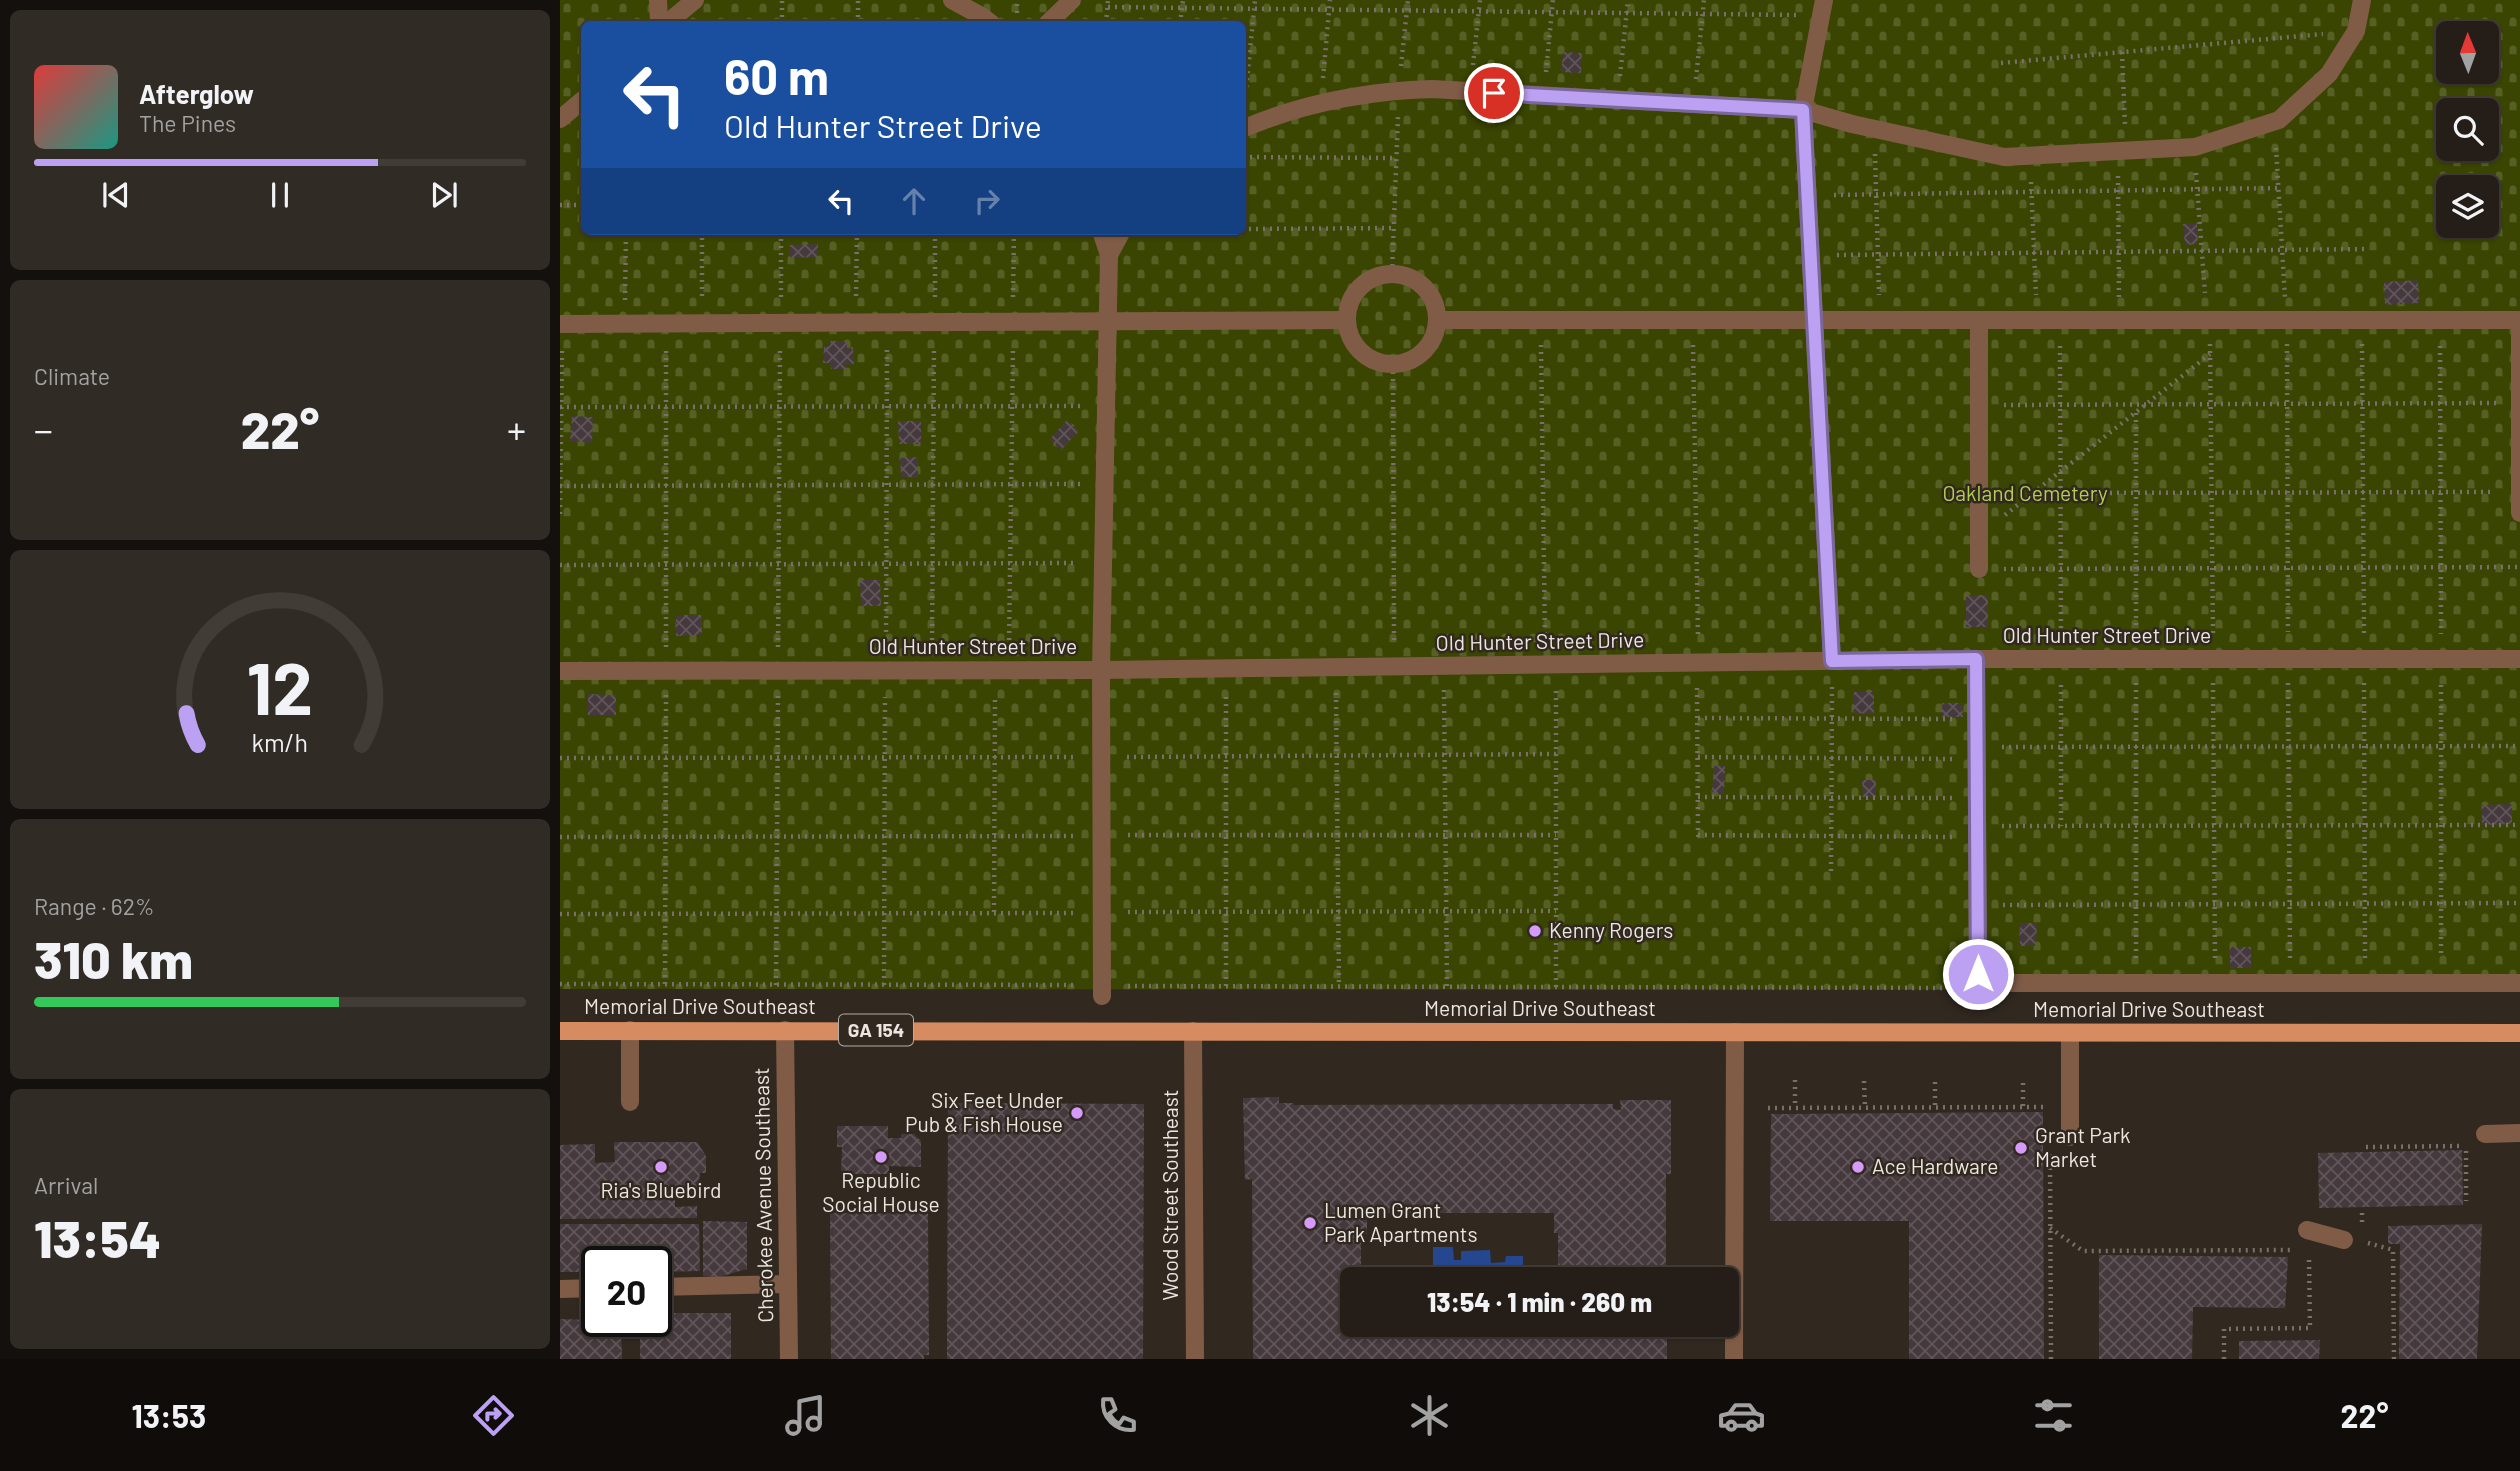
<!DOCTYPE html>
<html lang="en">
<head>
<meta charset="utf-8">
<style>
	:root { --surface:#251e18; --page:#312b25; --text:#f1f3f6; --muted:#a3a2a2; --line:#423c37; --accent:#bca0f2 }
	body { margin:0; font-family:Barlow,sans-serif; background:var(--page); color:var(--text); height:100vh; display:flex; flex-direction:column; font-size:26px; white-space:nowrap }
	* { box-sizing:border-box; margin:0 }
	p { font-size:23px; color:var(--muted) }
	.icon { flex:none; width:38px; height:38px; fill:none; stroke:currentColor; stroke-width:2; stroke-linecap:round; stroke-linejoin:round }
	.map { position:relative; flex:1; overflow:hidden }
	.panel { display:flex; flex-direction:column; gap:10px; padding:10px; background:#14100d; width:560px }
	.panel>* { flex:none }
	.banner { position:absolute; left:21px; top:21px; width:665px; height:214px; border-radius:10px; box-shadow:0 2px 5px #0004,0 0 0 2px var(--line); background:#1a4fa0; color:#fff; overflow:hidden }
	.needle { width:46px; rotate:359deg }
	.fabs { position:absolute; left:1876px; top:21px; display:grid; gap:14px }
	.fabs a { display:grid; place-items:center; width:63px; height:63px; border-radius:10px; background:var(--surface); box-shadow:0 2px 5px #0004,0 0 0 2px var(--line); font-size:35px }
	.speed { position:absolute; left:21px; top:1246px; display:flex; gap:14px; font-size:35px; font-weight:700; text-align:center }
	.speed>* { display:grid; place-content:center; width:91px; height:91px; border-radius:50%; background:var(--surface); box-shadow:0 2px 5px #0004,0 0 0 2px var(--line); line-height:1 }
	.speed .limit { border:4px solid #111; border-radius:10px; background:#fff; color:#111 }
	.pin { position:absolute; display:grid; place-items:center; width:60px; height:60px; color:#fff; margin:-30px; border:4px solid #fff; border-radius:50%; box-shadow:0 2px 7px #0007 }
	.me { position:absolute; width:77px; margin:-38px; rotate:0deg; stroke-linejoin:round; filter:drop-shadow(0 0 5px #0008) }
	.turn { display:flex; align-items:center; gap:24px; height:147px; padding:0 28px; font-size:32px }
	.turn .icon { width:91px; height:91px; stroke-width:2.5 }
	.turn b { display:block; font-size:49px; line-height:60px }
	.lanes { display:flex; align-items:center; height:66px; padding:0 28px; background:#0003; justify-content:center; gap:35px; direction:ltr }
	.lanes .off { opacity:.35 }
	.big { font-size:52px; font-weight:800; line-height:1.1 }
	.panel .tile { flex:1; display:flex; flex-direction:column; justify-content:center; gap:10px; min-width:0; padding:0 24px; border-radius:10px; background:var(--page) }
	.panel .dial { align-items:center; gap:0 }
	.dial svg { height:182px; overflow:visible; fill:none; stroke:var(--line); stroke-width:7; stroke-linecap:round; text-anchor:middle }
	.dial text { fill:var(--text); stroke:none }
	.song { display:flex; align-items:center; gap:21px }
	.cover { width:84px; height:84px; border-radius:10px; background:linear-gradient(135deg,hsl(0 70% 55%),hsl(170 70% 35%)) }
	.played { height:7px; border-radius:4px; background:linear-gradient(90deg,var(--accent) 70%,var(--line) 70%) }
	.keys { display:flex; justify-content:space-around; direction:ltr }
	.heat { display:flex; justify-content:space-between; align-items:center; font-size:38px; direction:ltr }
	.charge { height:10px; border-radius:5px; background:linear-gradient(90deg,#34c759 62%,var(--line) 0) }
	.trip { position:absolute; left:780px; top:1267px; width:399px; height:70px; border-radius:10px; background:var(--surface); box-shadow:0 2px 5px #0004,0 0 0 2px var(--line); font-weight:800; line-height:70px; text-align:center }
	.tabs { display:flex; height:112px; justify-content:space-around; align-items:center; background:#0f0c0a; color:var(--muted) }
	.tabs .icon { width:49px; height:49px }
	.tabs .on { color:var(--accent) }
	.tabs b { font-size:32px; color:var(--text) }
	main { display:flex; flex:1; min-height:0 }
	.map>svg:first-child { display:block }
	.cemetery { fill:url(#cemetery-stones); fill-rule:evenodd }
	.water { fill:#24478f }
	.building { fill:url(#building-cross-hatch) }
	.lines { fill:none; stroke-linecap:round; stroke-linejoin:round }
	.path { stroke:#78716a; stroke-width:4.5; stroke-dasharray:2 5; stroke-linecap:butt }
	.minor { stroke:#805c47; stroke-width:18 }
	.major { stroke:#d68c60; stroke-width:18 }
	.route-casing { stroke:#7a689d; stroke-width:18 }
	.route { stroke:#bca0f2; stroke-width:12 }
	.poi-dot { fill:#d69bfa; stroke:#312820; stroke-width:2.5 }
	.labels { text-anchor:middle; stroke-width:5; stroke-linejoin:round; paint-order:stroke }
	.shield { fill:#312820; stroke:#b4ada7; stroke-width:2 }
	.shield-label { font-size:19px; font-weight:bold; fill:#ece6e1 }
	.park-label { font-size:21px; fill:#b3ce4c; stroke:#312820 }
	.street-label { font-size:21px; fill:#ece6e1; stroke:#312820 }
	.poi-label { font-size:21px; fill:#ece6e1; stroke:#312820; text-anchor:start }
</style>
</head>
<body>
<main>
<section class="panel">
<div class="tile">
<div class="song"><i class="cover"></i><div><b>Afterglow</b><p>The Pines</p></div></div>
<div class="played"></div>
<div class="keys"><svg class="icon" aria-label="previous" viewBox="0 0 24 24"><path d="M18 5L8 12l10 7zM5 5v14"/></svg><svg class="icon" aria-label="pause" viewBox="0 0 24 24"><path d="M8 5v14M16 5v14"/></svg><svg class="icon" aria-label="next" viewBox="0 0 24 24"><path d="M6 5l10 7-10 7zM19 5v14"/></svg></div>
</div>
<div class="tile"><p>Climate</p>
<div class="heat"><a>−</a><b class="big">22°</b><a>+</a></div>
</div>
<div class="tile dial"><svg viewBox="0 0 100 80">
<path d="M14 69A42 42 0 1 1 86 69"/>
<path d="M14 69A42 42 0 0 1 9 55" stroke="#bca0f2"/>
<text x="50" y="56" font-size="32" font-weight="700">12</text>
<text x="50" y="72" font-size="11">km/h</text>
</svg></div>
<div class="tile"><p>Range · 62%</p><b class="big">310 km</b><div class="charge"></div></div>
<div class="tile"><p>Arrival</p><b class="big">13:54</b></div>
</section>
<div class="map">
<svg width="1960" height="1359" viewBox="0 0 1960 1359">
	<defs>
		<pattern id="cemetery-stones" width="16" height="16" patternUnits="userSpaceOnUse" patternTransform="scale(1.75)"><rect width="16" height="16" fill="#394500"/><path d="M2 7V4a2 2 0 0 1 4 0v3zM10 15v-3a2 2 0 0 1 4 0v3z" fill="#566025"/></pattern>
		<pattern id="building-cross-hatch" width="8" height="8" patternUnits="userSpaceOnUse" patternTransform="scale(1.75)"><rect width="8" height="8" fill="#45393d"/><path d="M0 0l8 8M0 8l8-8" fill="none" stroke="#605659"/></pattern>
	</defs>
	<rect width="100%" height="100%" fill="#312820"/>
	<!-- cemetery -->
	<path class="cemetery" d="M 0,0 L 1960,0 L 1960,990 L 0,989 ZM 24,24 L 682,24 L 682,231 L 24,231 ZM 1888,33 L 1927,33 L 1927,72 L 1888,72 ZM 1888,110 L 1927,110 L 1927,149 L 1888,149 ZM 1888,187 L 1927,187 L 1927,226 L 1888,226 Z"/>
	<!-- water -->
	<path class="water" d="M 873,1247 L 893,1247 L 894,1260 L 901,1260 L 901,1251 L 930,1250 L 931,1263 L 945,1262 L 946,1256 L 963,1256 L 963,1279 L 879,1279 L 879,1272 L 873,1272 Z"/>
	<!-- building -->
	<g class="building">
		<path d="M 1003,52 L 1022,53 L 1021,73 L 1001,72 Z"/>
		<path d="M 1637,223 L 1638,244 L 1625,245 L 1623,224 Z"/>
		<path d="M 258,244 L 258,257 L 230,258 L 230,245 Z"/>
		<path d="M 1858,280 L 1859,303 L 1825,305 L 1824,282 Z"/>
		<path d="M 270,341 L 287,341 L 287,348 L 293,347 L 294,364 L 286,365 L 286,369 L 271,369 L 270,363 L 263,363 L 264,346 L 270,346 Z"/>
		<path d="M 12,416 L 33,417 L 32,443 L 10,441 Z"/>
		<path d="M 507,420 L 519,431 L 501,450 L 490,439 Z"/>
		<path d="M 338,421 L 361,421 L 361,444 L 339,444 Z"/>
		<path d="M 358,457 L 358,477 L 341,477 L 340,458 Z"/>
		<path d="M 300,580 L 320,580 L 321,606 L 301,606 Z"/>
		<rect x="1406" y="595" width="22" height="32"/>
		<path d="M 116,615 L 141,615 L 142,635 L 116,636 Z"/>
		<path d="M 1294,692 L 1314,692 L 1314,714 L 1293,713 Z"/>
		<path d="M 28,694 L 56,695 L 56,715 L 28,715 Z"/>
		<path d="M 1382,703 L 1402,703 L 1403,717 L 1382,717 Z"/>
		<path d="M 1154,766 L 1165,766 L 1164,793 L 1152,793 Z"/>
		<path d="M 1302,780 L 1316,780 L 1316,797 L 1303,797 Z"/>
		<path d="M 1952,804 L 1952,824 L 1922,825 L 1922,805 Z"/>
		<path d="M 1460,923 L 1477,923 L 1476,946 L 1460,946 Z"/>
		<rect x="1670" y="947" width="21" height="21"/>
		<path d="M 719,1097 L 719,1103 L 734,1103 L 733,1105 L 1053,1104 L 1053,1109 L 1061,1110 L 1060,1100 L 1111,1100 L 1111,1174 L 1106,1174 L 1106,1279 L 998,1279 L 998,1233 L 994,1233 L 994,1213 L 807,1213 L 807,1234 L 801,1234 L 801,1279 L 793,1279 L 793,1325 L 994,1328 L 994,1325 L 1107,1325 L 1107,1359 L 693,1359 L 692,1179 L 685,1180 L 683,1098 Z"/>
		<path d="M 388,1103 L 584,1104 L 583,1359 L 387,1359 Z"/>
		<path d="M 1483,1112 L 1484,1359 L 1349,1359 L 1349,1221 L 1210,1221 L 1211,1114 Z"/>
		<path d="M 277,1126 L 328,1126 L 328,1138 L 341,1138 L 341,1134 L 354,1134 L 361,1141 L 361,1167 L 329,1166 L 329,1174 L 281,1174 L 282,1147 L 277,1147 Z"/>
		<path d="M 54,1142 L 137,1142 L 146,1156 L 146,1173 L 140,1173 L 138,1189 L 132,1198 L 115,1198 L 115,1207 L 137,1206 L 137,1218 L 0,1219 L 0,1145 L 35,1144 L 35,1163 L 55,1162 Z"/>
		<path d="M 1902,1150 L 1903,1205 L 1759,1208 L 1758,1153 Z"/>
		<path d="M 270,1213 L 368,1213 L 369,1355 L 364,1355 L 364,1359 L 271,1359 Z"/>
		<path d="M 143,1221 L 187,1222 L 187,1269 L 159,1277 L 143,1276 Z"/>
		<path d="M 0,1224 L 139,1224 L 140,1271 L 96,1272 L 96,1262 L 37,1262 L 37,1272 L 0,1272 Z"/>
		<path d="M 1922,1224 L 1917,1359 L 1839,1359 L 1840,1244 L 1828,1244 L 1828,1226 Z"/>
		<path d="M 1539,1255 L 1728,1257 L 1725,1308 L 1633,1307 L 1632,1359 L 1539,1359 Z"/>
		<path d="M 96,1313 L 171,1313 L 171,1359 L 80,1359 L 80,1321 L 96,1321 Z"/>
		<path d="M 0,1319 L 61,1321 L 62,1359 L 0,1359 Z"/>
		<path d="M 1760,1340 L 1759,1359 L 1679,1359 L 1679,1341 Z"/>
	</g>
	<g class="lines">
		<!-- path -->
		<g class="path">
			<path d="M 548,7 L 1236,15"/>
			<path d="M 457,13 L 457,0"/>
			<path d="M 222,24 L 222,0"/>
			<path d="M 298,24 L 298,0"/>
			<path d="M 546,24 L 548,0"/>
			<path d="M 620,24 L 623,0"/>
			<path d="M 1562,52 L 1565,125"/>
			<path d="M 1441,63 L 1763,34"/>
			<path d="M 913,65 L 920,0"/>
			<path d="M 841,66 L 848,0"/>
			<path d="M 986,72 L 993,0"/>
			<path d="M 1060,76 L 1068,0"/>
			<path d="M 763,78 L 770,0"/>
			<path d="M 1136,79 L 1144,0"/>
			<path d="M 685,101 L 695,0"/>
			<path d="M 1716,148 L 1725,297"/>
			<path d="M 1315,154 L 1319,295"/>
			<path d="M 683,157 L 837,158"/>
			<path d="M 1636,173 L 1645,293"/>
			<path d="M 1558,176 L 1559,297"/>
			<path d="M 1471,182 L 1476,295"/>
			<path d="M 1274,195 L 1718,188"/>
			<path d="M 0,205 L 24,205"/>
			<path d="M 682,229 L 834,228"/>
			<path d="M 1277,255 L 1809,249"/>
			<path d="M 832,273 L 838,117"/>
			<path d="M 142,296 L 142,231"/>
			<path d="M 296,296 L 297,231"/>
			<path d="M 221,297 L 221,231"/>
			<path d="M 375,297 L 375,231"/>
			<path d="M 453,297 L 454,231"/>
			<path d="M 65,300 L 66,231"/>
			<path d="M 1650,344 L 1653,633"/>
			<path d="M 1727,344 L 1728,632"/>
			<path d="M 1802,344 L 1804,636"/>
			<path d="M 981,345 L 985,641"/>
			<path d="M 1133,345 L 1138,637"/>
			<path d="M 1500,346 L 1501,634"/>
			<path d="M 1880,346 L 1881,634"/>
			<path d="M 833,365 L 834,641"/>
			<path d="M 1444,405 L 1936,403"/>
			<path d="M 0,407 L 521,406"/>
			<path d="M 1576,413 L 1576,633"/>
			<path d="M 0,486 L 520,484"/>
			<path d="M 1501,493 L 1934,492"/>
			<path d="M 0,514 L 2,349"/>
			<path d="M 1445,515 L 1650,354"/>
			<path d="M 0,565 L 517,563"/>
			<path d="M 1444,569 L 1960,567"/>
			<path d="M 326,646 L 327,347"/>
			<path d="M 106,647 L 106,348"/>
			<path d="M 218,647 L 220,347"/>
			<path d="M 372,647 L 374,347"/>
			<path d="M 449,647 L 453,347"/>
			<path d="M 1653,683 L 1655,958"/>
			<path d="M 1728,683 L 1730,958"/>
			<path d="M 1804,683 L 1805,958"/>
			<path d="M 1501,685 L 1501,826"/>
			<path d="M 1881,685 L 1881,956"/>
			<path d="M 1137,688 L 1138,835 L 1392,837"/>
			<path d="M 884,690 L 887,986"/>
			<path d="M 776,693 L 779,986"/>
			<path d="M 1138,718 L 1392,719"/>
			<path d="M 1442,747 L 1960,746"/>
			<path d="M 567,757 L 996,754"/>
			<path d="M 1138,757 L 1392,759"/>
			<path d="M 0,758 L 517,757"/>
			<path d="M 1138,797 L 1392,798"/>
			<path d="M 1442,826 L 1960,825"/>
			<path d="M 568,835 L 996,835"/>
			<path d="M 0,837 L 515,836"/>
			<path d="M 1271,871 L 1272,686"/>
			<path d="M 1443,905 L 1960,903"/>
			<path d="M 434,912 L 435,696"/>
			<path d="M 568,912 L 996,911"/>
			<path d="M 0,914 L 517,913"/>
			<path d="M 1576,958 L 1576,683"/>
			<path d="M 0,984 L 517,985"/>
			<path d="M 105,984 L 106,694"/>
			<path d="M 216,985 L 218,694"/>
			<path d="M 324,985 L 325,697"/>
			<path d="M 568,986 L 1399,988"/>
			<path d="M 666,986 L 666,693"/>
			<path d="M 996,987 L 996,690"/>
			<path d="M 1235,1080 L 1235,1108"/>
			<path d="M 1304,1081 L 1305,1108"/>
			<path d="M 1375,1082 L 1375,1107"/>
			<path d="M 1463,1106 L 1463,1083"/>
			<path d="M 1208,1108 L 1487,1107"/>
			<path d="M 1806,1147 L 1903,1146"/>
			<path d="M 1906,1151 L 1906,1201"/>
			<path d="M 1490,1154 L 1491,1359"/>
			<path d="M 1802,1213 L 1802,1224"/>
			<path d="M 1490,1228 L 1523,1251 L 1730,1250"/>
			<path d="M 1808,1243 L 1833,1250 L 1834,1359"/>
			<path d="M 1664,1359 L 1664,1329 L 1750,1328 L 1749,1257"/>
		</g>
		<!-- minor -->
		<g class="minor">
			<path d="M 98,0 L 99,24"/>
			<path d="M 392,0 L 423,17 L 432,24"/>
			<path d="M 1264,0 L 1243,110 L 1272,661"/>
			<path d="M 106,24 L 135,0"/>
			<path d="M 487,24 L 512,0"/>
			<path d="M 0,119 L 24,99"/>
			<path d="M 682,129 C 743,103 806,91 872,89 L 1243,110 L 1292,124 L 1444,157 L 1635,147 L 1719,120 L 1769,74 L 1796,31 L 1802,0"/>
			<path d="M 541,231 L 549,255 L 541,670 L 542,996"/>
			<path d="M 549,255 L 562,231"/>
			<circle cx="832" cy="319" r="45"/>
			<path d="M 879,320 L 1960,320"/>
			<path d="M 1419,320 L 1419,569"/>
			<path d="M 1960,320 L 1960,513"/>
			<path d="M 0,324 C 262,321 524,323 786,320"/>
			<path d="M 1416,659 L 1418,973 L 1431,983 L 1960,983"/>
			<path d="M 0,671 L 541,670 L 1416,659 L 1960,659"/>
			<path d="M 70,1030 L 70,1102"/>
			<path d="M 225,1030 L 229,1359"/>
			<path d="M 633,1031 L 635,1359"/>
			<path d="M 1925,1134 L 1960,1133"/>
			<path d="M 1510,1137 L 1510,1033"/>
			<path d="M 1747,1230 L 1784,1240"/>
			<path d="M 96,1287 L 228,1284"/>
			<path d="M 0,1289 L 37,1288"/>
			<path d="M 1174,1359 L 1175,1032"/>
		</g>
		<!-- major -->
		<path class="major" d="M 0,1031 L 1960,1033"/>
	</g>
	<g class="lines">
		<defs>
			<path id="route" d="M 934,93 L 1243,110 L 1272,661 L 1416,659 L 1418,974"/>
		</defs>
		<!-- route casing -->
		<use href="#route" class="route-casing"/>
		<!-- route -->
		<use href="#route" class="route"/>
	</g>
	<!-- markers -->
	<g class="poi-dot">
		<circle cx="975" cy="931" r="7"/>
		<circle cx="517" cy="1113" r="7"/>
		<circle cx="1461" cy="1148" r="7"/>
		<circle cx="321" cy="1157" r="7"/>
		<circle cx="101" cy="1167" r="7"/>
		<circle cx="1298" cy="1167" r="7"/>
		<circle cx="750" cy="1223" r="7"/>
	</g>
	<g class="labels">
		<!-- shield labels -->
		<rect class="shield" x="279" y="1014.5" width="74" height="31" rx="5"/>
		<g class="shield-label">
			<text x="316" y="1037">GA 154</text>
		</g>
		<!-- park labels -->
		<g class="park-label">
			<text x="1465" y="501">Oakland Cemetery</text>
		</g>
		<!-- street labels -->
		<g class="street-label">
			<text x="1547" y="643">Old Hunter Street Drive</text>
			<text transform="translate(980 642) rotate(-1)" y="7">Old Hunter Street Drive</text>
			<text x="413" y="654">Old Hunter Street Drive</text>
			<text x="140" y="1014">Memorial Drive Southeast</text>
			<text x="980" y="1016">Memorial Drive Southeast</text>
			<text x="1589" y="1017">Memorial Drive Southeast</text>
			<text transform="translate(204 1195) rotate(-91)" y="7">Cherokee Avenue Southeast</text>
			<text transform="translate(611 1195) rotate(-90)" y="7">Wood Street Southeast</text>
		</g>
		<!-- poi labels -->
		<g class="poi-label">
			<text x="989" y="938">Kenny Rogers</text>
			<text x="503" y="1108" text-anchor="end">Six Feet Under<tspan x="503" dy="24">Pub &amp; Fish House</tspan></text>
			<text x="1475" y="1143">Grant Park<tspan x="1475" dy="24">Market</tspan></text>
			<text x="1312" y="1174">Ace Hardware</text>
			<text x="321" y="1188" text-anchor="middle">Republic<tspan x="321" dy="24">Social House</tspan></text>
			<text x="101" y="1198" text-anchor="middle">Ria's Bluebird</text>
			<text x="764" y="1218">Lumen Grant<tspan x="764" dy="24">Park Apartments</tspan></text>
		</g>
	</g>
</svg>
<div class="fabs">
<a><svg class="needle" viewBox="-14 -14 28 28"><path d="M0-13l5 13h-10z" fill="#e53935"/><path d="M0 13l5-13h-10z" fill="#a3a2a2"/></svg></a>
<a><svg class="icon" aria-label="search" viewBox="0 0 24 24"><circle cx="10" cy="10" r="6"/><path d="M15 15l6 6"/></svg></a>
<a><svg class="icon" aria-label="layers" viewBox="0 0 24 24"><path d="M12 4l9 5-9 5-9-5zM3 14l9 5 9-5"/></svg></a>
</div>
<div class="speed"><div class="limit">20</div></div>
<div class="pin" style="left:934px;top:93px;background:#d93025"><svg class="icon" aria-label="arrive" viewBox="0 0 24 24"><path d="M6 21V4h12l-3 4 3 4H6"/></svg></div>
<svg class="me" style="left:1418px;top:974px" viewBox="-20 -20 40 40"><circle r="17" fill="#bca0f2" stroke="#fff" stroke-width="3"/><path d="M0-11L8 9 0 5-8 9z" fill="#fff"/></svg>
<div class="trip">13:54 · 1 min · 260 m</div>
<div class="banner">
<div class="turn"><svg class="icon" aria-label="left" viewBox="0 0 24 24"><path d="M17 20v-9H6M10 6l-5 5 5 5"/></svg><div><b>60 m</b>Old Hunter Street Drive</div></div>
<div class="lanes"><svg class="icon" aria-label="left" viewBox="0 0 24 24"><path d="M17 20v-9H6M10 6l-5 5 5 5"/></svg><svg class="icon off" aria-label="ahead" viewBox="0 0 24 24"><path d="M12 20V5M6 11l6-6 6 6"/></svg><svg class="icon off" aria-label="right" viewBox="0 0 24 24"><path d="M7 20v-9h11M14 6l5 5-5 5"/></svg></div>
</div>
</div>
</main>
<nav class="tabs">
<b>13:53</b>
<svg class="icon on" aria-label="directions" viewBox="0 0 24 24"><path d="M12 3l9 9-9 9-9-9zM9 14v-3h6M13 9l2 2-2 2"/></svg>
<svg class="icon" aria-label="music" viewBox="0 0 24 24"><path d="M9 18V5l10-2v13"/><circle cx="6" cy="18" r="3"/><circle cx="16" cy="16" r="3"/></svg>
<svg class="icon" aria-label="phone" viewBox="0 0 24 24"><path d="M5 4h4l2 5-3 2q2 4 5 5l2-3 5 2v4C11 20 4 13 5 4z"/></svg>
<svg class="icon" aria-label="climate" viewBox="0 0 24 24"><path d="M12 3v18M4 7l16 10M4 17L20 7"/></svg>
<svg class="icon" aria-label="car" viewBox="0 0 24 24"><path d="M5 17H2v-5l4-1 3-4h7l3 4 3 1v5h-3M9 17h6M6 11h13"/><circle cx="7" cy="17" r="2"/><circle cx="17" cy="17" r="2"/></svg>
<svg class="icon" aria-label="filters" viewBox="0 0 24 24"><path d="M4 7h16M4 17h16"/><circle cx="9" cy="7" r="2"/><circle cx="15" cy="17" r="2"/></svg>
<b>22°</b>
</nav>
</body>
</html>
